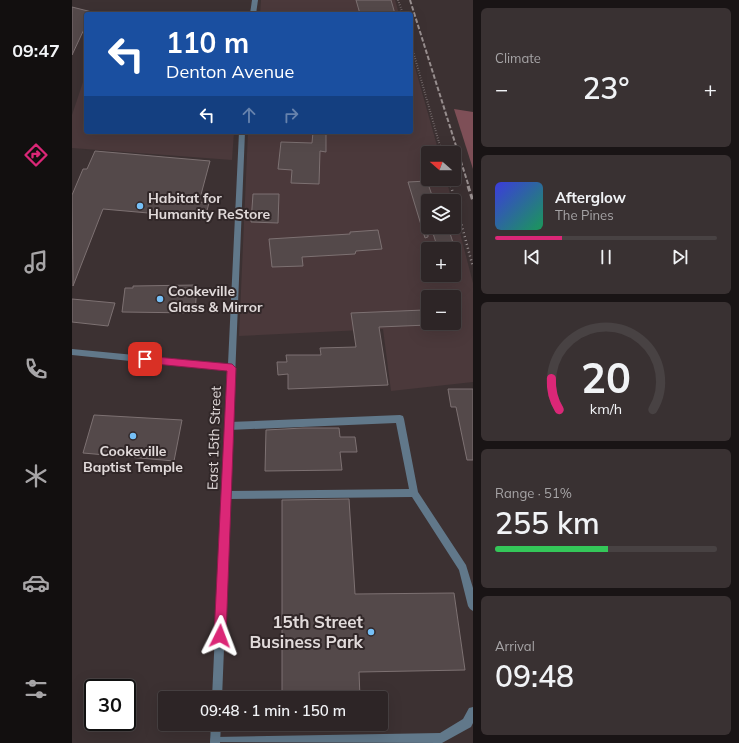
<!DOCTYPE html>
<html lang="en">
<head>
<meta charset="utf-8">
<style>
	:root { --surface:#2d2526; --page:#393132; --text:#f1f3f6; --muted:#a7a5a7; --line:#484243; --accent:#db2777 }
	body { margin:0; font-family:Mulish,sans-serif; background:var(--page); color:var(--text); height:100vh; display:flex; flex-direction:column; font-size:15px; white-space:nowrap }
	* { box-sizing:border-box; margin:0 }
	p { font-size:13px; color:var(--muted) }
	.icon { flex:none; width:22px; height:22px; fill:none; stroke:currentColor; stroke-width:2; stroke-linecap:round; stroke-linejoin:round }
	.map { position:relative; flex:1; overflow:hidden }
	.sheet { display:flex; flex-direction:column; gap:8px; padding:8px; background:#191415; width:266px }
	.sheet>* { flex:none }
	.hud { position:absolute; left:12px; top:12px; width:329px; height:122px; border-radius:4px; box-shadow:0 4px 16px #0002,0 0 0 1px var(--line); background:#1a4fa0; color:#fff; overflow:hidden }
	.needle { width:26px; rotate:290deg }
	.tools { position:absolute; left:349px; top:146px; display:grid; gap:8px }
	.tools a { display:grid; place-items:center; width:40px; height:40px; border-radius:4px; background:var(--surface); box-shadow:0 4px 16px #0002,0 0 0 1px var(--line); font-size:20px }
	.speed { position:absolute; left:12px; top:679px; display:flex; gap:8px; font-size:20px; font-weight:700; text-align:center }
	.speed>* { display:grid; place-content:center; width:52px; height:52px; border-radius:50%; background:var(--surface); box-shadow:0 4px 16px #0002,0 0 0 1px var(--line); line-height:1 }
	.speed .limit { border:2px solid #111; border-radius:6px; background:#fff; color:#111 }
	.pin { position:absolute; display:grid; place-items:center; width:34px; height:34px; color:#fff; margin:-17px; border-radius:8px; box-shadow:0 2px 6px #0006 }
	.me { position:absolute; width:44px; margin:-22px; rotate:3deg; stroke-linejoin:round; filter:drop-shadow(0 0 3px #0008) }
	.turn { display:flex; align-items:center; gap:14px; height:84px; padding:0 16px; font-size:18px }
	.turn .icon { width:52px; height:52px; stroke-width:2.5 }
	.turn b { display:block; font-size:28px; line-height:34px }
	.lanes { display:flex; align-items:center; height:38px; padding:0 16px; background:#0003; justify-content:center; gap:20px; direction:ltr }
	.lanes .off { opacity:.35 }
	.big { font-size:30px; font-weight:600; line-height:1.1 }
	.sheet .widget { flex:1; display:flex; flex-direction:column; justify-content:center; gap:6px; min-width:0; padding:0 14px; border-radius:6px; background:var(--page) }
	.sheet .dial { align-items:center; gap:0 }
	.dial svg { height:104px; overflow:visible; fill:none; stroke:var(--line); stroke-width:7; stroke-linecap:round; text-anchor:middle }
	.dial text { fill:var(--text); stroke:none }
	.song { display:flex; align-items:center; gap:12px }
	.cover { width:48px; height:48px; border-radius:6px; background:linear-gradient(135deg,hsl(240 70% 55%),hsl(150 70% 35%)) }
	.played { height:4px; border-radius:2px; background:linear-gradient(90deg,var(--accent) 30%,var(--line) 30%) }
	.keys { display:flex; justify-content:space-around; direction:ltr }
	.heat { display:flex; justify-content:space-between; align-items:center; font-size:22px; direction:ltr }
	.charge { height:6px; border-radius:3px; background:linear-gradient(90deg,#34c759 51%,var(--line) 0) }
	.trip { position:absolute; left:86px; top:691px; width:230px; height:40px; border-radius:4px; background:var(--surface); box-shadow:0 4px 16px #0002,0 0 0 1px var(--line); font-weight:600; line-height:40px; text-align:center }
	main { display:flex; flex:1; min-height:0 }
	.tabs { display:flex; flex-direction:column; width:72px; justify-content:space-around; align-items:center; background:#120f0f; color:var(--muted) }
	.tabs .icon { width:28px; height:28px }
	.tabs .on { color:var(--accent) }
	.tabs b { font-size:18px; color:var(--text) }
	.map>svg:first-child { display:block }
	.built { fill:#4b393b; fill-rule:evenodd }
	.green { fill:#7e4f57 }
	.building { fill:#54494a; stroke:#7d7172 }
	.lines { fill:none; stroke-linecap:round; stroke-linejoin:round }
	.path-far1 { stroke:#968d8e; stroke-width:2; stroke-dasharray:0.5 2; stroke-linecap:butt }
	.path { stroke:#968d8e; stroke-width:2.5; stroke-dasharray:1 3; stroke-linecap:butt }
	.service { fill:#61788a; fill-rule:evenodd }
	.minor { fill:#61788a; fill-rule:evenodd }
	.rail-far1 { stroke:#978e8e; stroke-width:2; stroke-dasharray:4.5 2; stroke-linecap:butt }
	.rail { stroke:#978e8e; stroke-width:3; stroke-dasharray:5.5 3; stroke-linecap:butt }
	.route { fill:#db2777; stroke:#8e194d }
	.poi-dot { fill:#76c0f7; stroke:#312728; stroke-width:1.5 }
	.labels { text-anchor:middle; stroke-width:4; stroke-linejoin:round; paint-order:stroke }
	.poi-label { font-size:14px; font-weight:bold; fill:#e1dada; stroke:#312728; text-anchor:start }
	.street-label { font-size:14px; fill:#e1dada; stroke:#312728 }
	.near-poi-label { font-size:17px; font-weight:bold; fill:#e1dada; stroke:#312728; text-anchor:end }
</style>
</head>
<body>
<main>
<nav class="tabs">
<b>09:47</b>
<svg class="icon on" aria-label="directions" viewBox="0 0 24 24"><path d="M12 3l9 9-9 9-9-9zM9 14v-3h6M13 9l2 2-2 2"/></svg>
<svg class="icon" aria-label="music" viewBox="0 0 24 24"><path d="M9 18V5l10-2v13"/><circle cx="6" cy="18" r="3"/><circle cx="16" cy="16" r="3"/></svg>
<svg class="icon" aria-label="phone" viewBox="0 0 24 24"><path d="M5 4h4l2 5-3 2q2 4 5 5l2-3 5 2v4C11 20 4 13 5 4z"/></svg>
<svg class="icon" aria-label="climate" viewBox="0 0 24 24"><path d="M12 3v18M4 7l16 10M4 17L20 7"/></svg>
<svg class="icon" aria-label="car" viewBox="0 0 24 24"><path d="M5 17H2v-5l4-1 3-4h7l3 4 3 1v5h-3M9 17h6M6 11h13"/><circle cx="7" cy="17" r="2"/><circle cx="17" cy="17" r="2"/></svg>
<svg class="icon" aria-label="filters" viewBox="0 0 24 24"><path d="M4 7h16M4 17h16"/><circle cx="9" cy="7" r="2"/><circle cx="15" cy="17" r="2"/></svg>
</nav>
<div class="map">
<svg width="401" height="743" viewBox="0 0 401 743">
	<rect width="100%" height="100%" fill="#3c3132"/>
	<!-- built -->
	<g class="built">
		<path d="M 189,0 L 323,0 L 327,14 L 188,14 Z"/>
		<path d="M 339,53 L 367,153 L 356,153 L 356,179 L 374,179 L 380,201 L 356,201 L 356,227 L 382,227 L 382,210 L 401,283 L 401,382 L 319,391 L 311,329 L 167,336 L 176,132 L 339,132 ZM 356,249 L 382,249 L 382,275 L 356,275 ZM 356,297 L 382,297 L 382,323 L 356,323 Z"/>
		<path d="M 14,73 L 14,132 L 162,132 L 160,160 L 0,148 L 0,115 Z"/>
	</g>
	<!-- green -->
	<path class="green" d="M 382,109 L 401,112 L 401,169 Z"/>
	<!-- building -->
	<g class="building">
		<path d="M 284,0 L 319,0 L 323,14 L 288,14 Z"/>
		<path d="M 0,7 L 20,12 L 19,14 L 14,14 L 14,25 L 0,55 Z"/>
		<path d="M 241,132 L 254,132 L 254,152 L 248,151 L 247,184 L 219,183 L 220,170 L 206,169 L 209,142 L 240,143 Z"/>
		<path d="M 23,151 L 138,161 L 127,202 L 137,203 L 133,218 L 31,209 L 1,286 L 0,195 L 11,169 L 15,169 Z"/>
		<path d="M 355,181 L 362,201 L 356,201 L 356,237 L 353,238 L 336,182 Z"/>
		<path d="M 181,194 L 207,194 L 206,223 L 179,222 Z"/>
		<path d="M 359,227 L 376,227 L 383,249 L 366,249 Z"/>
		<path d="M 306,230 L 310,249 L 284,251 L 283,254 L 230,257 L 231,266 L 200,267 L 197,239 L 278,234 L 278,232 Z"/>
		<path d="M 125,285 L 123,313 L 50,312 L 53,288 L 61,288 L 61,286 Z"/>
		<path d="M 0,299 L 43,303 L 36,326 L 0,322 Z"/>
		<path d="M 352,310 L 356,325 L 307,327 L 316,385 L 216,389 L 216,374 L 206,375 L 205,362 L 215,362 L 214,355 L 249,355 L 248,348 L 284,347 L 279,313 Z"/>
		<path d="M 376,389 L 401,389 L 401,460 L 395,460 L 384,407 L 379,407 Z"/>
		<path d="M 22,415 L 110,420 L 102,461 L 11,453 Z"/>
		<path d="M 231,428 L 267,428 L 268,437 L 283,437 L 285,452 L 268,452 L 270,470 L 193,471 L 194,430 Z"/>
		<path d="M 277,499 L 283,594 L 382,593 L 393,670 L 287,672 L 288,698 L 210,698 L 210,500 Z"/>
	</g>
	<g class="lines">
		<!-- path-far1 -->
		<g class="path-far1">
			<path d="M 326,0 L 331,14"/>
			<path d="M 339,44 L 370,153"/>
			<path d="M 377,179 L 379,187"/>
		</g>
		<!-- path -->
		<path class="path" d="M 379,186 L 401,267"/>
		<!-- service -->
		<g class="service">
			<path d="M 328,415 L 331,416 L 332,419 L 346,492 L 394,565 L 401,588 L 401,611 L 398,609 L 396,606 L 387,570 L 340,497 L 154,499 L 151,498 L 150,495 L 151,492 L 154,491 L 337,489 L 324,423 L 157,430 L 154,429 L 153,426 L 154,423 L 157,422 Z"/>
			<path d="M 401,707 L 401,723 L 399,727 L 370,743 L 138,742 L 139,738 L 143,737 L 368,733 L 391,719 L 397,708 Z"/>
		</g>
		<!-- minor -->
		<g class="minor">
			<path d="M 180,0 L 186,0 L 184,14 L 178,14 Z"/>
			<path d="M 167,132 L 173,132 L 150,698 L 140,698 L 155,371 L 0,355 L 0,349 L 156,364 Z"/>
			<path d="M 139,724 L 149,724 L 148,743 L 138,743 Z"/>
		</g>
		<!-- rail-far1 -->
		<path class="rail-far1" d="M 338,0 L 397,187"/>
		<!-- rail -->
		<path class="rail" d="M 396,186 L 401,201"/>
	</g>
	<!-- route -->
	<path class="route" d="M 73,356 L 160,364 L 164,368 L 154,636 L 152,640 L 148,641 L 144,640 L 142,636 L 155,371 L 73,363 L 68,359 Z"/>
	<!-- markers -->
	<g class="poi-dot">
		<circle cx="68" cy="206" r="4"/>
		<circle cx="88" cy="299" r="4"/>
		<circle cx="61" cy="436" r="4"/>
		<circle cx="299" cy="632" r="4"/>
	</g>
	<g class="labels">
		<!-- poi labels -->
		<g class="poi-label">
			<text x="76" y="203">Habitat for<tspan x="76" dy="16">Humanity ReStore</tspan></text>
			<text x="96" y="296">Cookeville<tspan x="96" dy="16">Glass &amp; Mirror</tspan></text>
			<text x="61" y="456" text-anchor="middle">Cookeville<tspan x="61" dy="16">Baptist Temple</tspan></text>
		</g>
		<!-- street labels -->
		<g class="street-label">
			<text transform="translate(142 438) rotate(-88)" y="5">East 15th Street</text>
		</g>
		<!-- near-poi labels -->
		<g class="near-poi-label">
			<text x="291" y="628">15th Street<tspan x="291" dy="20">Business Park</tspan></text>
		</g>
	</g>
</svg>
<div class="tools">
<a><svg class="needle" viewBox="-14 -14 28 28"><path d="M0-13l5 13h-10z" fill="#e53935"/><path d="M0 13l5-13h-10z" fill="#a7a5a7"/></svg></a>
<a><svg class="icon" aria-label="layers" viewBox="0 0 24 24"><path d="M12 4l9 5-9 5-9-5zM3 14l9 5 9-5"/></svg></a>
<a>+</a>
<a>−</a>
</div>
<div class="speed"><div class="limit">30</div></div>
<div class="pin" style="left:73px;top:359px;background:#d93025"><svg class="icon" aria-label="arrive" viewBox="0 0 24 24"><path d="M6 21V4h12l-3 4 3 4H6"/></svg></div>
<svg class="me" style="left:148px;top:636px" viewBox="-20 -20 40 40"><path d="M0-17L14 15 0 8-14 15z" fill="#db2777" stroke="#fff" stroke-width="4"/></svg>
<div class="trip">09:48 · 1 min · 150 m</div>
<div class="hud">
<div class="turn"><svg class="icon" aria-label="left" viewBox="0 0 24 24"><path d="M17 20v-9H6M10 6l-5 5 5 5"/></svg><div><b>110 m</b>Denton Avenue</div></div>
<div class="lanes"><svg class="icon" aria-label="left" viewBox="0 0 24 24"><path d="M17 20v-9H6M10 6l-5 5 5 5"/></svg><svg class="icon off" aria-label="ahead" viewBox="0 0 24 24"><path d="M12 20V5M6 11l6-6 6 6"/></svg><svg class="icon off" aria-label="right" viewBox="0 0 24 24"><path d="M7 20v-9h11M14 6l5 5-5 5"/></svg></div>
</div>
</div>
<section class="sheet">
<div class="widget"><p>Climate</p>
<div class="heat"><a>−</a><b class="big">23°</b><a>+</a></div>
</div>
<div class="widget">
<div class="song"><i class="cover"></i><div><b>Afterglow</b><p>The Pines</p></div></div>
<div class="played"></div>
<div class="keys"><svg class="icon" aria-label="previous" viewBox="0 0 24 24"><path d="M18 5L8 12l10 7zM5 5v14"/></svg><svg class="icon" aria-label="pause" viewBox="0 0 24 24"><path d="M8 5v14M16 5v14"/></svg><svg class="icon" aria-label="next" viewBox="0 0 24 24"><path d="M6 5l10 7-10 7zM19 5v14"/></svg></div>
</div>
<div class="widget dial"><svg viewBox="0 0 100 80">
<path d="M14 69A42 42 0 1 1 86 69"/>
<path d="M14 69A42 42 0 0 1 8 45" stroke="#db2777"/>
<text x="50" y="56" font-size="32" font-weight="700">20</text>
<text x="50" y="72" font-size="11">km/h</text>
</svg></div>
<div class="widget"><p>Range · 51%</p><b class="big">255 km</b><div class="charge"></div></div>
<div class="widget"><p>Arrival</p><b class="big">09:48</b></div>
</section>
</main>
</body>
</html>
